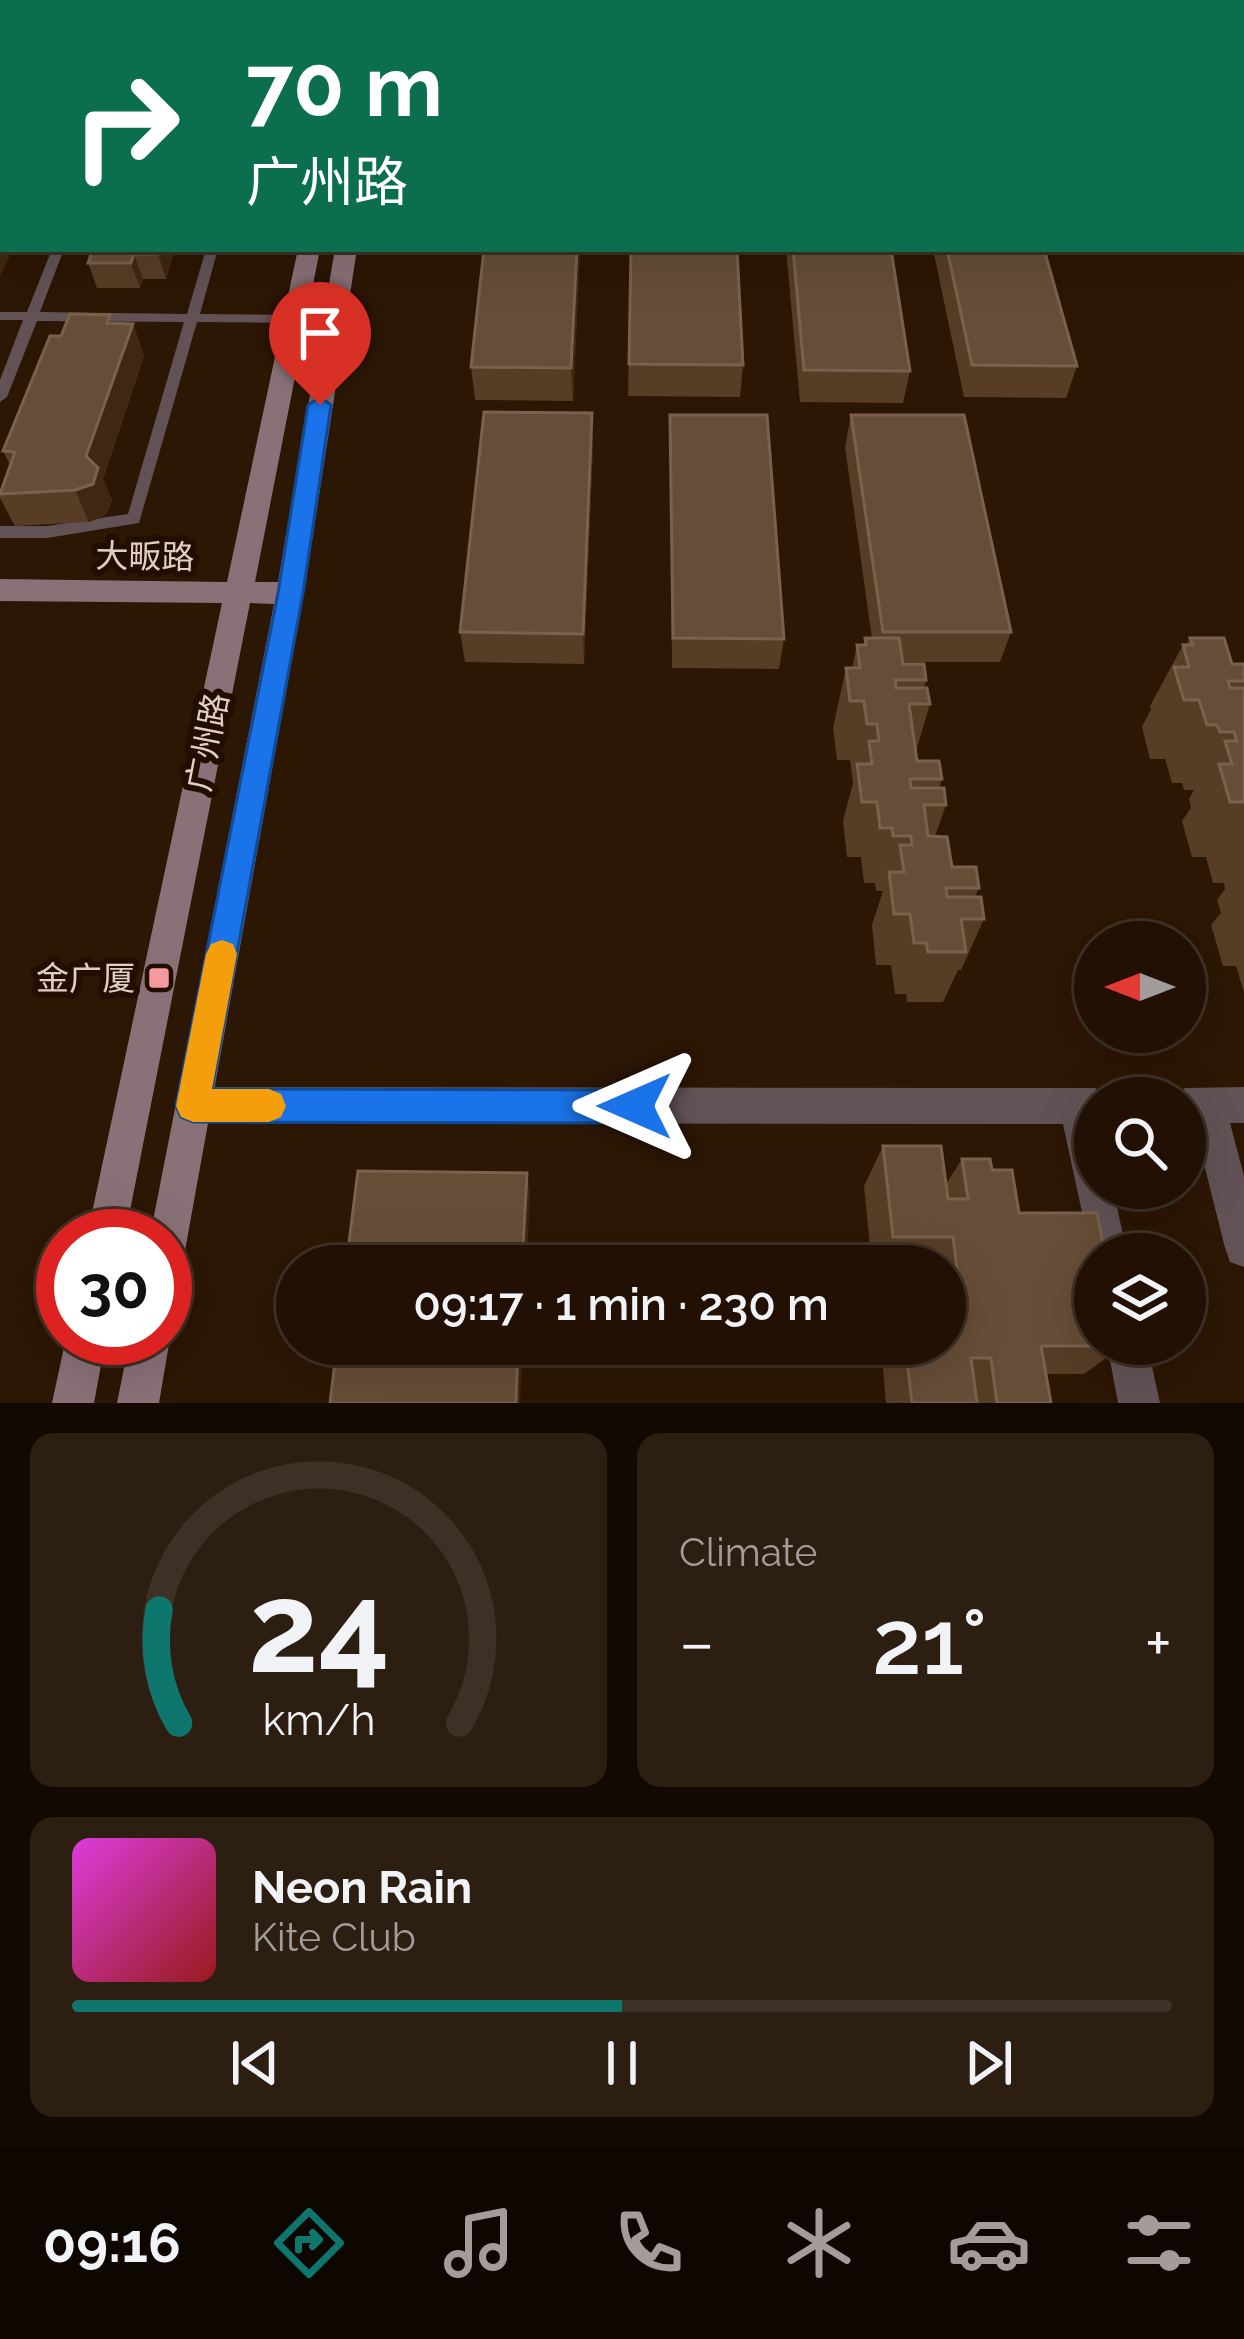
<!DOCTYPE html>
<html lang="en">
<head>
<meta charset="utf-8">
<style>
	:root { --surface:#211003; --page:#2d1e12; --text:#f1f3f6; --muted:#a29d9a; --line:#3e3025; --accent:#0f766e }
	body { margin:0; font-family:Raleway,"Noto Sans SC",sans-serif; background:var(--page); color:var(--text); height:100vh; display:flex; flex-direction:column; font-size:45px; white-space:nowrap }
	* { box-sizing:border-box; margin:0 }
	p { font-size:39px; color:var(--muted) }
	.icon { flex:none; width:66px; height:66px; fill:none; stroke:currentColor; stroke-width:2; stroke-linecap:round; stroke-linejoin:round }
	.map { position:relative; height:1403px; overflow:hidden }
	.drawer { display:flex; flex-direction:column; gap:30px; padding:30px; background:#120902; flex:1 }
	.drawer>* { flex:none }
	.hud { position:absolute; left:0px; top:0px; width:1245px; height:252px; box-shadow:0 12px 48px #0002,0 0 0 3px var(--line); background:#0b6e4f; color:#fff; overflow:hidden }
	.needle { width:78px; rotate:270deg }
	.controls { position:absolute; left:1074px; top:921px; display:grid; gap:24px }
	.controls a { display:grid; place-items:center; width:132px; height:132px; border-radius:50%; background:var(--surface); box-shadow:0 12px 48px #0002,0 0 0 3px var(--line); font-size:60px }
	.speed { position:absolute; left:36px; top:1209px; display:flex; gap:24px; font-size:60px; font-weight:700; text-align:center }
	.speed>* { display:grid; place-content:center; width:156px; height:156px; border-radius:50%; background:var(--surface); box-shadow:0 12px 48px #0002,0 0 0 3px var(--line); line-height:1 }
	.speed .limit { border:18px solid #d22; background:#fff; color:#111 }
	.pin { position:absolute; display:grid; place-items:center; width:102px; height:102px; color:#fff; margin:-123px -51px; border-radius:50% 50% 50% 0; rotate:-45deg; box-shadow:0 0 12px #0007 }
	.pin .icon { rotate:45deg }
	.me { position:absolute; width:132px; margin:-66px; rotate:270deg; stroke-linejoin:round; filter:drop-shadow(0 0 9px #0008) }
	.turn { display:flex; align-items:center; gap:42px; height:252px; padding:0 48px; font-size:54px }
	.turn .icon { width:156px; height:156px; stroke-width:2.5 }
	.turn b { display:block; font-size:84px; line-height:102px }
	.big { font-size:90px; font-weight:600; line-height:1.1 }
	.drawer .tile { flex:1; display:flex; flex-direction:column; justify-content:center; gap:18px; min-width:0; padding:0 42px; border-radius:24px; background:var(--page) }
	.drawer .dial { align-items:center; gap:0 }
	.dial svg { height:312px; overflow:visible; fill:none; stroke:var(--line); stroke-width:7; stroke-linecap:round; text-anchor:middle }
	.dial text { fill:var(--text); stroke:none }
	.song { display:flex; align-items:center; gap:36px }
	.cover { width:144px; height:144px; border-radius:18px; background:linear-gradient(135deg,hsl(300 70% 55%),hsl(0 70% 35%)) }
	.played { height:12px; border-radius:6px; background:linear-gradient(90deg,var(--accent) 50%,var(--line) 50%) }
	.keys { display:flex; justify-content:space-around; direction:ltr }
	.heat { display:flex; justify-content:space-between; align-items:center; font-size:66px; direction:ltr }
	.drawer .tiles { flex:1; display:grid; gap:30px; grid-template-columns:1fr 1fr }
	.tile:last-child { grid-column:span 2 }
	.trip { position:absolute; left:276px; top:1245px; width:690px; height:120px; border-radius:60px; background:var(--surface); box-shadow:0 12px 48px #0002,0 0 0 3px var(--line); font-weight:600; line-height:120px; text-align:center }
	.menu { display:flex; height:192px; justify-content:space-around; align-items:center; background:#0d0601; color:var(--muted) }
	.menu .icon { width:84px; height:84px }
	.menu .current { color:var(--accent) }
	.menu b { font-size:54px; color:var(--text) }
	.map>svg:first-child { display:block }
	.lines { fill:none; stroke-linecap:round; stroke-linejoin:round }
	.lane { fill:#625256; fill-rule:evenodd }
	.street { fill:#625256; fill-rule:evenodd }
	.secondary { fill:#897177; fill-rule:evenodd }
	.wall { fill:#573d26 }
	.shaded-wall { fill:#402711 }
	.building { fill:#664d37; stroke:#79614d; stroke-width:3 }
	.route { fill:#1a73e8; stroke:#114b97; stroke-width:3 }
	.slow { fill:#f59e0b }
	.poi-dot { fill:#f49aa0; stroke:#220d00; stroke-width:4.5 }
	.labels { text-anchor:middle; stroke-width:12; stroke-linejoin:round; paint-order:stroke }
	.street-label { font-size:33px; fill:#dfd0c4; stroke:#220d00 }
	.poi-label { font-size:33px; fill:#dfd0c4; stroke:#220d00; text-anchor:end }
</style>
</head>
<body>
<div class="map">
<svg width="1244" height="1403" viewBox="0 0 1244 1403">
	<rect width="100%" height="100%" fill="#2c1604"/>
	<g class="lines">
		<!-- lane -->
		<path class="lane" d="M 52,249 L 64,249 L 40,312 L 187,314 L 206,249 L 218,249 L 200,314 L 294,315 L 301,319 L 294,323 L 197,322 L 139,523 L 47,538 L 0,538 L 0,526 L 47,526 L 128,514 L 184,322 L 37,321 L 7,397 L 0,402 L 0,380 L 23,320 L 0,320 L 0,312 L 27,312 Z"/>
		<!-- street -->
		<g class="street">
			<path d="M 193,1087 L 1095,1088 L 1110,1098 L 1095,1098 L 1095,1188 L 1113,1188 L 1127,1254 L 1095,1254 L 1094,1268 L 1063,1124 L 193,1123 L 180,1118 L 175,1105 L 180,1092 Z"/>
			<path d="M 1244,1087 L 1244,1123 L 1230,1123 L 1244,1176 L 1244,1267 L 1230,1262 L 1225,1248 L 1194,1124 L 1185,1124 L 1185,1098 L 1170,1098 L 1185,1088 Z"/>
			<path d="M 1107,1344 L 1147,1344 L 1160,1403 L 1118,1403 Z"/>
		</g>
		<!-- secondary -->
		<g class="secondary">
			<path d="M 298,249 L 320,249 L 255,582 L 278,582 L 335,249 L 357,249 L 304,593 L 184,1256 L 179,1270 L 165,1275 L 165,1236 L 150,1236 L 274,604 L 250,603 L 125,1236 L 87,1236 L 222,603 L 0,601 L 0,579 L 227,582 Z"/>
			<path d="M 165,1326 L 170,1338 L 159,1403 L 117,1403 L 130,1338 L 165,1338 Z"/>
			<path d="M 66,1338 L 106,1338 L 94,1403 L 52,1403 Z"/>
		</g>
	</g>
	<!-- wall -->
	<g class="wall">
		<path d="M 93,249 L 175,249 L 166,279 L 143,279 L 140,288 L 97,288 L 88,263 Z"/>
		<path d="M 484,249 L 580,249 L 573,401 L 475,400 L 471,367 Z"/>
		<path d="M 631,249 L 743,365 L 740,397 L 628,396 Z"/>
		<path d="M 786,249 L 891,249 L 910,371 L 903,403 L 800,402 Z"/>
		<path d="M 933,249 L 1044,249 L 1077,366 L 1066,398 L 964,397 Z"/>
		<path d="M 113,323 L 133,324 L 144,356 L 103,479 L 112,500 L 106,515 L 89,522 L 15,526 L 0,498 L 0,490 L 10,465 L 3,451 Z"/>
		<path d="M 670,415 L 784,639 L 779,669 L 672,668 Z"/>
		<path d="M 851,415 L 1011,632 L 1000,662 L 902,662 L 926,680 L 924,688 L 930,704 L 916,751 L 917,761 L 942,779 L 939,788 L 946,805 L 935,836 L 952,867 L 979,888 L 975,897 L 984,919 L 961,970 L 958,970 L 943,1002 L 907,1002 L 906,994 L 895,994 L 891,965 L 876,965 L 872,925 L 883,891 L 876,891 L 875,883 L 864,883 L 861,857 L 847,857 L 843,821 L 853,783 L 850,760 L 837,760 L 833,728 L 846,668 L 852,668 L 857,645 L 864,645 L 865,638 L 872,638 L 845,447 Z"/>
		<path d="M 593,445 L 584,664 L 465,662 L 460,632 Z"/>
		<path d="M 1190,638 L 1232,664 L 1244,664 L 1244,993 L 1236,966 L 1223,966 L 1211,925 L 1221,913 L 1217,900 L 1225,889 L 1224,883 L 1213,883 L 1206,857 L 1192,857 L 1182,821 L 1191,808 L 1189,799 L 1194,790 L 1184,790 L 1182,783 L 1172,783 L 1165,759 L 1150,759 L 1142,727 L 1151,709 L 1150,706 L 1183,645 L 1186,645 Z"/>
		<path d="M 883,1146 L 946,1184 L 962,1159 L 992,1170 L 1019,1213 L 1123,1346 L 1084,1374 L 1046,1374 L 1051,1403 L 886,1403 L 881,1346 L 882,1344 L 945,1344 L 945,1266 L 872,1266 L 864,1186 Z"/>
	</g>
	<!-- shaded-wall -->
	<g class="shaded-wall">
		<path d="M 3,221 L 3,249 L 13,249 L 0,276 L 0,228 Z"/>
		<path d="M 160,249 L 175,249 L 166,279 L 158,254 Z"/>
		<path d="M 577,249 L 580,249 L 573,401 L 571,368 Z"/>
		<path d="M 134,254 L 143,279 L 140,288 L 131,263 Z"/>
		<path d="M 133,324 L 144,356 L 103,479 L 112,500 L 106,515 L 89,522 L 75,490 Z"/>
		<path d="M 592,413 L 593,445 L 584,664 L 583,634 Z"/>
		<path d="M 527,1173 L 530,1192 L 527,1266 L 522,1266 Z"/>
		<path d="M 518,1344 L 523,1344 L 520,1403 L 516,1403 Z"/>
	</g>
	<!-- building -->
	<g class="building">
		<path d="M 0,134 L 3,134 L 3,221 L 0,228 Z"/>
		<path d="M 93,249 L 160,249 L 158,254 L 134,254 L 131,263 L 88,263 Z"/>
		<path d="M 484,249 L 577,249 L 571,368 L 471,367 Z"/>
		<path d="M 631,249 L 737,249 L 743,365 L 629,364 Z"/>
		<path d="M 793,249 L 891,249 L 910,371 L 804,370 Z"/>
		<path d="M 947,249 L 1044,249 L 1077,366 L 972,365 Z"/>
		<path d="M 70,314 L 110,315 L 107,323 L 133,324 L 86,456 L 98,468 L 93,484 L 75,490 L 0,494 L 15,452 L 3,451 L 50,336 L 61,336 Z"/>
		<path d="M 484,412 L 592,413 L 583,634 L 460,632 Z"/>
		<path d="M 670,415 L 767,415 L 784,639 L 673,638 Z"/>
		<path d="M 851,415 L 964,415 L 1011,632 L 883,632 Z"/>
		<path d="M 865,638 L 899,638 L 903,664 L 924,664 L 926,680 L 895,680 L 896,688 L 927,688 L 930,704 L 909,704 L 917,761 L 939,761 L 942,779 L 910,779 L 911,788 L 944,788 L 946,805 L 924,805 L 928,836 L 947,837 L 952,867 L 976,867 L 979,888 L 946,888 L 947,897 L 981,897 L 984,919 L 961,919 L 966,952 L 928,952 L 926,943 L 914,943 L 910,914 L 894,914 L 889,872 L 904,872 L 900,845 L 912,845 L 911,836 L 893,836 L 892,828 L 880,828 L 877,802 L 862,802 L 857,764 L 872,764 L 869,741 L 879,741 L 877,724 L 867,724 L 864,701 L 850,701 L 846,668 L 860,668 L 857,645 L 866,645 Z"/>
		<path d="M 1190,638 L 1224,638 L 1232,664 L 1244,664 L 1244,681 L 1228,681 L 1230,688 L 1244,688 L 1244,802 L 1230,802 L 1219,764 L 1232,764 L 1225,741 L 1237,741 L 1234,732 L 1220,732 L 1217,725 L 1207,725 L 1199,700 L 1184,700 L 1174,667 L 1189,667 L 1183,645 L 1193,645 Z"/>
		<path d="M 883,1146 L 941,1146 L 948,1199 L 968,1199 L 962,1159 L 990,1159 L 992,1170 L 1012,1170 L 1019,1213 L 1097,1213 L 1105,1254 L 1095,1254 L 1095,1344 L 1123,1344 L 1123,1346 L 1041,1346 L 1051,1403 L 997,1403 L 991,1358 L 971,1358 L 977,1403 L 912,1403 L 905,1344 L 945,1344 L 945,1317 L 963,1317 L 953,1237 L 893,1237 Z"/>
		<path d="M 358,1171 L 527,1173 L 522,1266 L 346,1266 Z"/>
		<path d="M 337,1344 L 518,1344 L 516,1403 L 330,1403 Z"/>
	</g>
	<!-- route -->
	<path class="route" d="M 320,397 L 331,405 L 303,593 L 212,1089 L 635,1090 L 647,1095 L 652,1106 L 647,1118 L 635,1123 L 193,1122 L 181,1117 L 176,1106 L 278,593 L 308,405 Z"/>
	<!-- slow -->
	<path class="slow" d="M 222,940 L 233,944 L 237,954 L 212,1089 L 269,1089 L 281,1094 L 286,1106 L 281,1117 L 269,1122 L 193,1122 L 181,1117 L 176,1106 L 206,954 L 211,944 Z"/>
	<!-- markers -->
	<rect class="poi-dot" x="147" y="966" width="24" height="24" rx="6"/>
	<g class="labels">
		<!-- street labels -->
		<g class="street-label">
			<text transform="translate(145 556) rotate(1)" y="12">大畈路</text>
			<text transform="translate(207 742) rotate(-79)" y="12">广州路</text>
		</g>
		<!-- poi labels -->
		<g class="poi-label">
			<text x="135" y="990">金广厦</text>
		</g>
	</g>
</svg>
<div class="controls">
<a><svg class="needle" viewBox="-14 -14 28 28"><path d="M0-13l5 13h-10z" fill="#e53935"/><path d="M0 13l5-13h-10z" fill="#a29d9a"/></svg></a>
<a><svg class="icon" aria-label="search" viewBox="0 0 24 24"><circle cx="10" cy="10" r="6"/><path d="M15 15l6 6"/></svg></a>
<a><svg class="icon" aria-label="layers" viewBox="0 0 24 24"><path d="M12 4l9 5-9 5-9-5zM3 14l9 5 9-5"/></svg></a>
</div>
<div class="speed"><div class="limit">30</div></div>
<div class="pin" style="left:320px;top:405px;background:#d93025"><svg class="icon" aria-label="arrive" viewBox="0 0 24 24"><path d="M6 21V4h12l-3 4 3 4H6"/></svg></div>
<svg class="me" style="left:635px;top:1106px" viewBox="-20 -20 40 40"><path d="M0-17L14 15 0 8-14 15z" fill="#1a73e8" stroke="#fff" stroke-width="4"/></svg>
<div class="trip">09:17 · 1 min · 230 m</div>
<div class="hud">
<div class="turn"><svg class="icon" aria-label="right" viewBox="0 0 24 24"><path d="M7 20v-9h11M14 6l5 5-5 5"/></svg><div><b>70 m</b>广州路</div></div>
</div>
</div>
<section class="drawer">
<div class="tiles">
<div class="tile dial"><svg viewBox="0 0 100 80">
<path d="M14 69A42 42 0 1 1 86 69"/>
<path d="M14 69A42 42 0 0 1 9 40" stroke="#0f766e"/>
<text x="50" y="56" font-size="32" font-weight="700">24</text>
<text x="50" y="72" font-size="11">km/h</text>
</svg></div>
<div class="tile"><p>Climate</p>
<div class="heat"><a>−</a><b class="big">21°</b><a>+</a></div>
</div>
<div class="tile">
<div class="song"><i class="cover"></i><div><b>Neon Rain</b><p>Kite Club</p></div></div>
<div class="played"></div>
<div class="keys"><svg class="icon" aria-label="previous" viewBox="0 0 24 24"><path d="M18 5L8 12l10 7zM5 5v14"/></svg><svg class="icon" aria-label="pause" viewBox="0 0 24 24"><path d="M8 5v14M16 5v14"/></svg><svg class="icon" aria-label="next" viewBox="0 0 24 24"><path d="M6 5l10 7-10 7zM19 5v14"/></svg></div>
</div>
</div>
</section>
<nav class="menu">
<b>09:16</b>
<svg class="icon current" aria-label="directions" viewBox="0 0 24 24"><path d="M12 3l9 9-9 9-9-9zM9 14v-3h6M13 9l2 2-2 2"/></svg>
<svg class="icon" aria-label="music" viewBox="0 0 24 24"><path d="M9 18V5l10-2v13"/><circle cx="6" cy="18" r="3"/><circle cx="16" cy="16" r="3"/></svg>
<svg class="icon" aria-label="phone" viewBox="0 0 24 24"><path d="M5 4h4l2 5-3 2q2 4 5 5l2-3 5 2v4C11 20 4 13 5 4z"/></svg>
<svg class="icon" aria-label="climate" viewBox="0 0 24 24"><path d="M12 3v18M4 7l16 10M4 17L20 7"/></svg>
<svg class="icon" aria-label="car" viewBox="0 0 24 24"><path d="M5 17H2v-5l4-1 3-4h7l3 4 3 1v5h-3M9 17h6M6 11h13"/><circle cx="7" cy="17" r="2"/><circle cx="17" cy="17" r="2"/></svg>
<svg class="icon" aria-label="filters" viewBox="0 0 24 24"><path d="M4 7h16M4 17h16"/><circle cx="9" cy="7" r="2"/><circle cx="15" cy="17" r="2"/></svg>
</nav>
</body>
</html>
